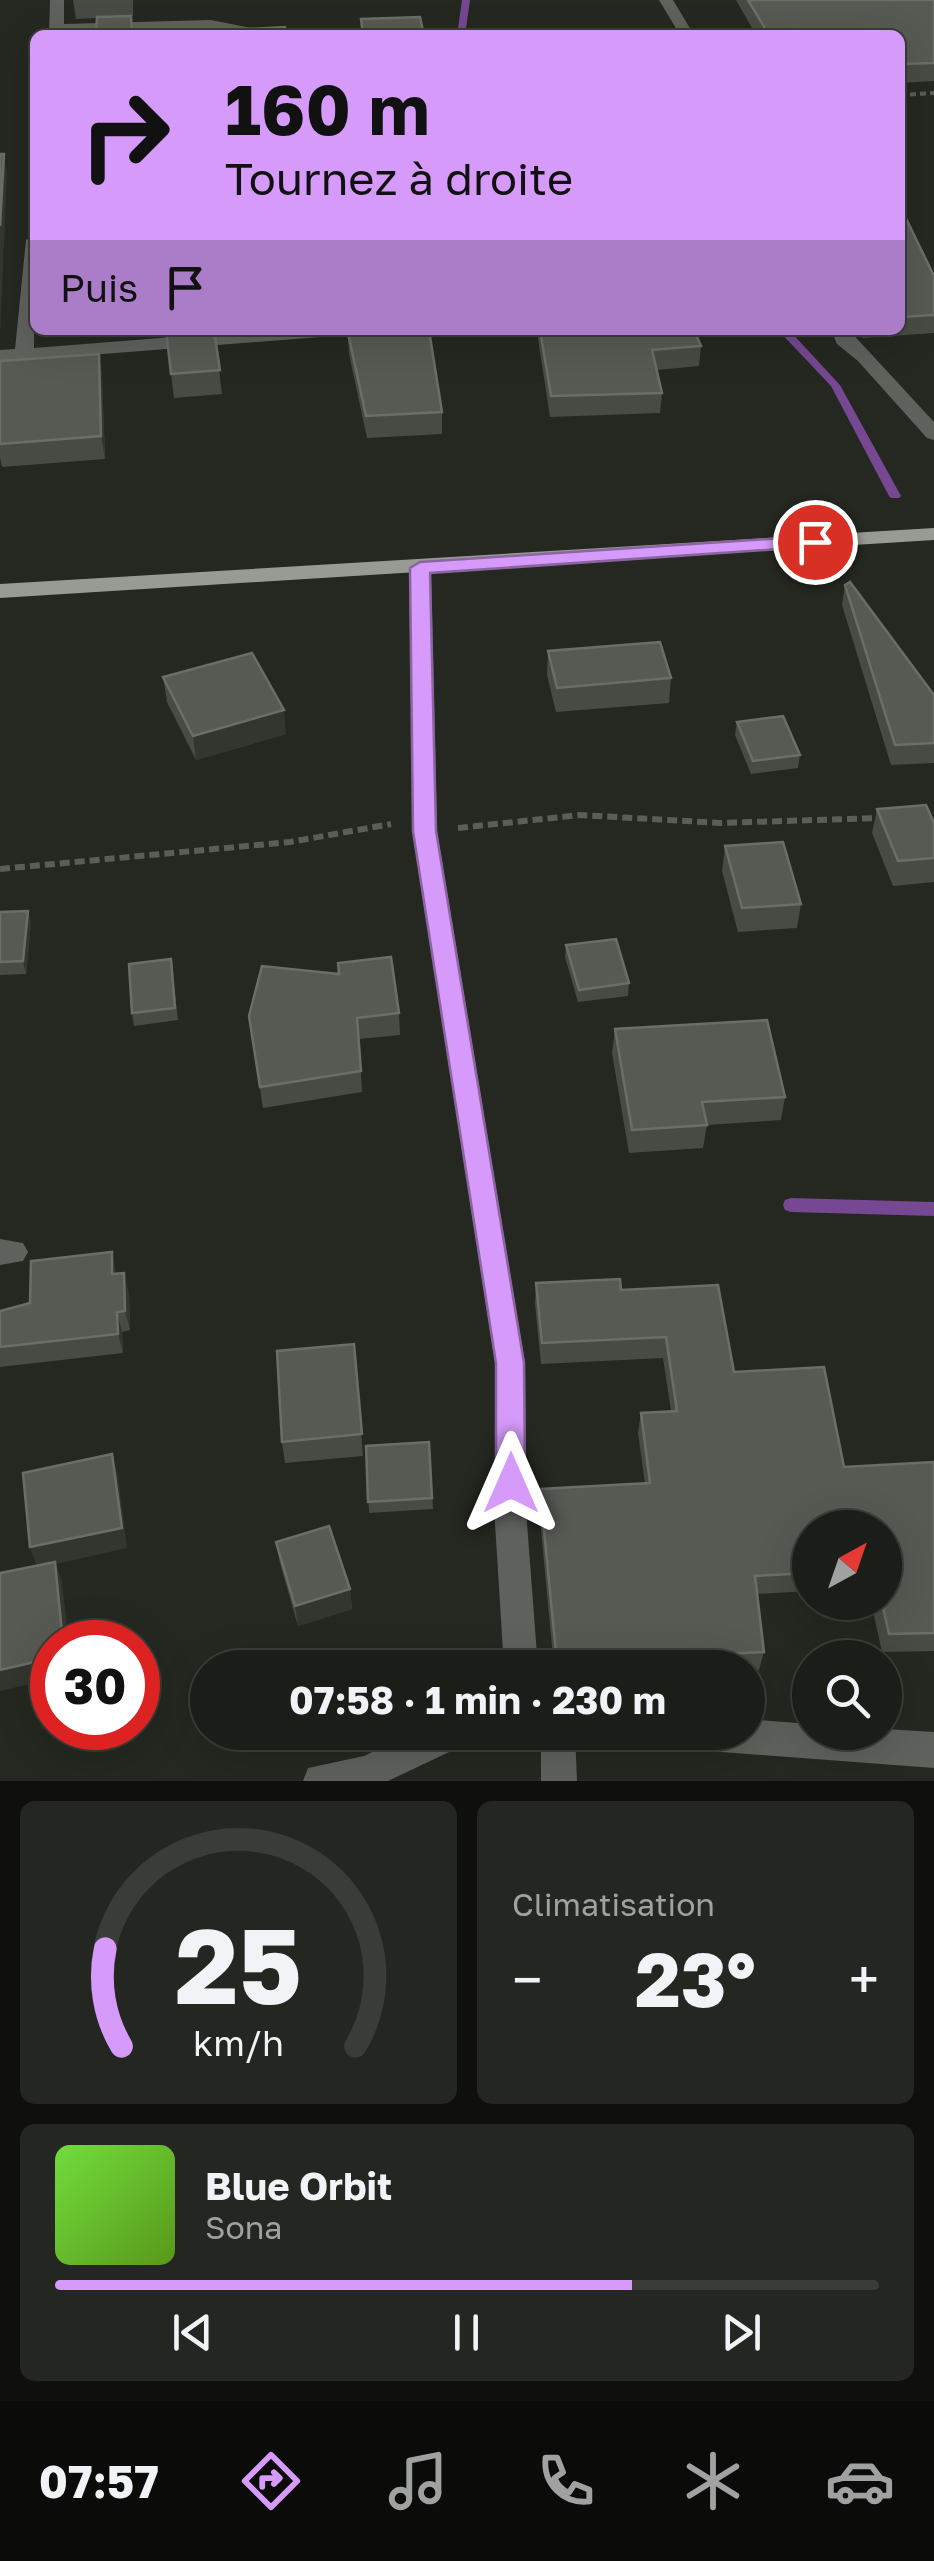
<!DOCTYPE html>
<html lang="fr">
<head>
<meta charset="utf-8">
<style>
	:root { --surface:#1b1e18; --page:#242721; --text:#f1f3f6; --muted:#a0a2a2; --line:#393c37; --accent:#d69bfa }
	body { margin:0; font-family:"Golos Text",sans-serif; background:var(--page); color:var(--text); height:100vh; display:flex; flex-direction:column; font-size:38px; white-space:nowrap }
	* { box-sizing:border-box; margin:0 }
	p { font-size:32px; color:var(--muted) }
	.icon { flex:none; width:55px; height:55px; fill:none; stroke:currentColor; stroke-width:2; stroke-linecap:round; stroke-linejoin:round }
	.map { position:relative; height:1781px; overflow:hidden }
	.sheet { display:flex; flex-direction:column; gap:20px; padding:20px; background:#0f100d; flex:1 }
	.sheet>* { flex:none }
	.banner { position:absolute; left:30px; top:30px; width:875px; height:305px; border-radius:15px; box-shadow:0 10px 40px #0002,0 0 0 2px var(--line); background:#d69bfa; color:#111; overflow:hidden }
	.needle { width:65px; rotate:40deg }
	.fabs { position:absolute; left:792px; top:1510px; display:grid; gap:20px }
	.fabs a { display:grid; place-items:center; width:110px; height:110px; border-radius:50%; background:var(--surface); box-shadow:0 10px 40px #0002,0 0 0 2px var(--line); font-size:50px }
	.speed { position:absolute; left:30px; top:1620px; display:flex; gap:20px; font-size:50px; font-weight:700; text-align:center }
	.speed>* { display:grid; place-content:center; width:130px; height:130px; border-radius:50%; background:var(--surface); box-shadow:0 10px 40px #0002,0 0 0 2px var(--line); line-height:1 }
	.speed .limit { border:15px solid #d22; background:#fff; color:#111 }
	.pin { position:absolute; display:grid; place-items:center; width:85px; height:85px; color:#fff; margin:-42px; border:5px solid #fff; border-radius:50%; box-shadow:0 2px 10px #0007 }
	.me { position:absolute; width:110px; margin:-55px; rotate:0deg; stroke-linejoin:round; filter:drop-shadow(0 0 8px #0008) }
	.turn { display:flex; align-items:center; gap:35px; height:210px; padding:0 30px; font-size:45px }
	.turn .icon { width:130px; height:130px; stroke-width:2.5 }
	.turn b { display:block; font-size:70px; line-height:85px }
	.then { display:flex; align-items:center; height:95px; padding:0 30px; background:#0003; gap:20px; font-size:38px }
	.big { font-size:75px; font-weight:700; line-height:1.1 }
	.sheet .widget { flex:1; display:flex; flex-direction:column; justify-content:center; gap:15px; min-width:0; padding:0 35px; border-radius:15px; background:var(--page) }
	.sheet .dial { align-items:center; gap:0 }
	.dial svg { height:260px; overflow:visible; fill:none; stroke:var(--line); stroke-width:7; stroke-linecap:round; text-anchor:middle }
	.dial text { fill:var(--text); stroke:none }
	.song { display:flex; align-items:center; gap:30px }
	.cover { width:120px; height:120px; border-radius:15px; background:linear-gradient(135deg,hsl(100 70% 55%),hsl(90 70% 35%)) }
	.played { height:10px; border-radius:5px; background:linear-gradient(90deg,var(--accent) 70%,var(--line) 70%) }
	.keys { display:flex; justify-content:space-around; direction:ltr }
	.heat { display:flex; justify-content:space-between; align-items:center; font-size:55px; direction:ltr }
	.sheet .tiles { flex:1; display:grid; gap:20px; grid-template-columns:1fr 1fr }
	.widget:last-child { grid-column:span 2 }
	.trip { position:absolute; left:190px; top:1650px; width:575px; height:100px; border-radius:50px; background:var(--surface); box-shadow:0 10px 40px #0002,0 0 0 2px var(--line); font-weight:700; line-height:100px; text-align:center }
	.tab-bar { display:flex; height:160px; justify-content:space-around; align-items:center; background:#0b0c0a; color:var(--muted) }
	.tab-bar .icon { width:70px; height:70px }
	.tab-bar .current { color:var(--accent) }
	.tab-bar b { font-size:45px; color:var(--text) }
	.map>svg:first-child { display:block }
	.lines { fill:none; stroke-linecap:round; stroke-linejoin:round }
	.stream { fill:#764792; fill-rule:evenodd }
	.path-far1 { stroke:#5b5e57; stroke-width:4; stroke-dasharray:6 4; stroke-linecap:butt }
	.path { stroke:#5b5e57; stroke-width:6; stroke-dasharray:10 5; stroke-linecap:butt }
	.street { fill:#5f615d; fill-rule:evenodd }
	.primary { fill:#979b93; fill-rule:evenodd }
	.wall { fill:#474b43 }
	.shaded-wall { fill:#32362e }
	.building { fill:#565a53; stroke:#6a6e67; stroke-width:2.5 }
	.route { fill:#d69bfa; stroke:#8b65a2; stroke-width:2.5 }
</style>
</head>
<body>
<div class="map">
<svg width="934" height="1781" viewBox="0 0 934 1781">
	<rect width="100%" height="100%" fill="#242820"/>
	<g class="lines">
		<!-- stream -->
		<g class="stream">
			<path d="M 462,0 L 470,0 L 465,35 L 457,35 Z"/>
			<path d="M 778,330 L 789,330 L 840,385 L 901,496 L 899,498 L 891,498 L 889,496 L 831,386 Z"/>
			<path d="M 791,1198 L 934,1202 L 934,1216 L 791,1212 L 785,1210 L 783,1205 L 785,1200 Z"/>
		</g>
		<!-- path-far1 -->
		<path class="path-far1" d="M 900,95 L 934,93"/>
		<!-- path -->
		<g class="path">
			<path d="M 458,828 L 580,815 L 721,823 L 879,818"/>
			<path d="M 0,869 L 290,842 L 391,824"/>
		</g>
		<!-- street -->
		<g class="street">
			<path d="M 50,0 L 64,0 L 64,24 L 211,20 L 286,35 L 211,28 L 49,35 Z"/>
			<path d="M 659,0 L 673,0 L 694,35 L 680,35 Z"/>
			<path d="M 35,235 L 34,348 L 262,330 L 342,330 L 333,336 L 0,362 L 0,350 L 15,349 L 26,240 Z"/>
			<path d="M 831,330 L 849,330 L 934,422 L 934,440 L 927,438 L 858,361 L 837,344 Z"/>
			<path d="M 420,561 L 431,568 L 437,831 L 525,1363 L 527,1523 L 538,1668 L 504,1668 L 495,1523 L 495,1363 L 413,831 L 409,568 Z"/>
			<path d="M 0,1239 L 23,1243 L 28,1252 L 23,1261 L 0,1265 Z"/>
			<path d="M 748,1719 L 810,1724 L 810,1732 L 885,1732 L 885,1729 L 934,1732 L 934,1768 L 682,1749 L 670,1744 L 665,1732 L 748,1732 Z"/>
			<path d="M 414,1732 L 471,1732 L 466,1744 L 388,1781 L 303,1781 L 308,1768 L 364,1756 Z"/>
			<path d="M 541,1732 L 575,1732 L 577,1781 L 541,1781 Z"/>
		</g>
		<!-- primary -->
		<path class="primary" d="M 934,528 L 934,540 L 0,598 L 0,584 Z"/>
	</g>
	<!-- wall -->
	<g class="wall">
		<path d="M 73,0 L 133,0 L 133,16 L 131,16 L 134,35 L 96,18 L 76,19 Z"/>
		<path d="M 736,0 L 934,0 L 934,81 L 900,83 L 900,35 L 756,35 Z"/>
		<path d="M 900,206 L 934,276 L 934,333 L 862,338 L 858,330 L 900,330 Z"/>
		<path d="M 214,330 L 222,394 L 174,398 L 171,374 Z"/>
		<path d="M 538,330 L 694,330 L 701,346 L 699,366 L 657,370 L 662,393 L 660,413 L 550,417 L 538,339 Z"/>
		<path d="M 348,333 L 442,412 L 442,434 L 367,438 L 349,354 Z"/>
		<path d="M 99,354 L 102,376 L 105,459 L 2,467 L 0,458 L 0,361 Z"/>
		<path d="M 845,585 L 934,695 L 934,763 L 891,765 L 842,605 Z"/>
		<path d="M 548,651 L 671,678 L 669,703 L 556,712 L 547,675 Z"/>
		<path d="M 163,677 L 286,734 L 196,760 L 167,702 Z"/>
		<path d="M 737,722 L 800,755 L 798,768 L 751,774 L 735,735 Z"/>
		<path d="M 877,809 L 934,823 L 934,882 L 893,886 L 872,833 Z"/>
		<path d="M 725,846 L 801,904 L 797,928 L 738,932 L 722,871 Z"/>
		<path d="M 28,911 L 31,923 L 26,974 L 0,975 L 0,912 Z"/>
		<path d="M 566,945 L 629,983 L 628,996 L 578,1002 L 565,957 Z"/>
		<path d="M 171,959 L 178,1020 L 134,1026 L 132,1013 Z"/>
		<path d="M 399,1013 L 400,1035 L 359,1039 L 362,1092 L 263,1108 L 249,1016 Z"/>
		<path d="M 615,1029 L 785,1097 L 781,1120 L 707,1125 L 703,1148 L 629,1153 L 612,1053 Z"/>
		<path d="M 116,1274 L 129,1293 L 130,1330 L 122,1332 L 123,1353 L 0,1367 L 0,1311 L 30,1303 Z"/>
		<path d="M 536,1283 L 621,1290 L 734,1372 L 844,1467 L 934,1462 L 934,1651 L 882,1652 L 871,1602 L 885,1602 L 885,1528 L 810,1528 L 810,1591 L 757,1594 L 764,1652 L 759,1670 L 748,1671 L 748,1668 L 554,1668 L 539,1509 L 540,1489 L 645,1483 L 638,1433 L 641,1413 L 671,1411 L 663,1358 L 541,1364 L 535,1304 Z"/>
		<path d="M 354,1344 L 363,1456 L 285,1463 L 282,1442 Z"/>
		<path d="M 429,1442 L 433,1509 L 369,1513 L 366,1446 Z"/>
		<path d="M 276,1542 L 350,1589 L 352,1609 L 298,1626 L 280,1563 Z"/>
	</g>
	<!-- shaded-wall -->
	<g class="shaded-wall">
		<path d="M 4,154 L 7,175 L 0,335 L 0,226 Z"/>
		<path d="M 99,354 L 102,376 L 105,459 L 101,436 Z"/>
		<path d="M 284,710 L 286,734 L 196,760 L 193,736 Z"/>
		<path d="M 28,911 L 31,923 L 26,974 L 23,961 Z"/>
		<path d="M 112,1252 L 116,1272 L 117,1293 L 112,1274 Z"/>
		<path d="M 124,1273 L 129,1293 L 130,1330 L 125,1311 Z"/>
		<path d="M 117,1312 L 122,1332 L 123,1353 L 118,1334 Z"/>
		<path d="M 112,1454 L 118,1476 L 127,1548 L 56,1564 L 62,1582 L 69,1642 L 63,1642 L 30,1547 Z"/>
		<path d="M 350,1589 L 352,1609 L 298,1626 L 295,1606 Z"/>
		<path d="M 52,1658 L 52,1679 L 0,1691 L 0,1670 Z"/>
	</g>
	<!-- building -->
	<g class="building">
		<path d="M 748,0 L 934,0 L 934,63 L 900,64 L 900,35 L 801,35 L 797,29 L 766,30 Z"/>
		<path d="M 131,16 L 132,35 L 96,35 L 97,17 Z"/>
		<path d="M 420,17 L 424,35 L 363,35 L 361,19 Z"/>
		<path d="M 285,27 L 286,35 L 135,35 Z"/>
		<path d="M 0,154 L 4,154 L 0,226 Z"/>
		<path d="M 900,206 L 934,276 L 934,315 L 900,317 Z"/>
		<path d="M 166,330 L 214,330 L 220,370 L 171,374 Z"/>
		<path d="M 381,330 L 429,330 L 442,412 L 366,416 L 348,333 Z"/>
		<path d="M 540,330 L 694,330 L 701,346 L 652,350 L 662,393 L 551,396 Z"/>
		<path d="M 99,354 L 101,436 L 0,444 L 0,361 Z"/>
		<path d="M 850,582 L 934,695 L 934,743 L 895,745 L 845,585 Z"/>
		<path d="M 660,642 L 671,678 L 557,688 L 548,651 Z"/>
		<path d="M 252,653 L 284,710 L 193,736 L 163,677 Z"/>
		<path d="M 783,716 L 800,755 L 753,761 L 737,722 Z"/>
		<path d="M 926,805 L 934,823 L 934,858 L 898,861 L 877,809 Z"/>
		<path d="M 783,842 L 801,904 L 742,908 L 725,846 Z"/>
		<path d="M 28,911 L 23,961 L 0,962 L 0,912 Z"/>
		<path d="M 616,939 L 629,983 L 579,990 L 566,945 Z"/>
		<path d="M 391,957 L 399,1013 L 357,1018 L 361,1071 L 260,1087 L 249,1016 L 262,966 L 339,974 L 338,963 Z"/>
		<path d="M 171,959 L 175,1008 L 132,1013 L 129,964 Z"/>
		<path d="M 767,1020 L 785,1097 L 702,1102 L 707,1125 L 632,1130 L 615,1029 Z"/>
		<path d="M 112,1252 L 112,1274 L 124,1273 L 125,1311 L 117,1312 L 118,1334 L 0,1347 L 0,1311 L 30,1303 L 31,1261 Z"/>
		<path d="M 620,1279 L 621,1290 L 718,1285 L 734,1372 L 824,1367 L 844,1467 L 934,1462 L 934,1633 L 889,1634 L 882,1602 L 885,1602 L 885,1528 L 810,1528 L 810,1573 L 755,1576 L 764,1652 L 557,1663 L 540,1489 L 650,1483 L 641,1413 L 677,1411 L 666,1337 L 542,1343 L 536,1283 Z"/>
		<path d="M 354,1344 L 362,1434 L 282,1442 L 277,1351 Z"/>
		<path d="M 429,1442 L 432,1498 L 368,1502 L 366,1446 Z"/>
		<path d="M 112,1454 L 122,1528 L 30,1547 L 23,1473 Z"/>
		<path d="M 329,1526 L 350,1589 L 295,1606 L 276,1542 Z"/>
		<path d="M 55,1562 L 63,1642 L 52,1642 L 52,1658 L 0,1670 L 0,1573 Z"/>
	</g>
	<!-- route -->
	<path class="route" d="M 815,536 L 822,537 L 822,546 L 430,573 L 436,831 L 524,1363 L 525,1483 L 521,1493 L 511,1497 L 500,1493 L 496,1483 L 496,1363 L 413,831 L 410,568 L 420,562 Z"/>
</svg>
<div class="fabs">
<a><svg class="needle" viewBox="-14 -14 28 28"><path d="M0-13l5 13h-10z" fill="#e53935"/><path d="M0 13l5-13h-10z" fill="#a0a2a2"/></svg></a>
<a><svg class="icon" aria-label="search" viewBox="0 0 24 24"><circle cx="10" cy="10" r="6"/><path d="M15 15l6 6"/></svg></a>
</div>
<div class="speed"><div class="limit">30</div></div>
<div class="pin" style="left:815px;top:542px;background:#d93025"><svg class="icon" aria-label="arrive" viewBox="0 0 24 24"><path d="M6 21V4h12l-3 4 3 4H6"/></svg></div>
<svg class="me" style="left:511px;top:1483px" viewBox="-20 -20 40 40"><path d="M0-17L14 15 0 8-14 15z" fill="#d69bfa" stroke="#fff" stroke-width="4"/></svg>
<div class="trip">07:58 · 1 min · 230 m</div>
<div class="banner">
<div class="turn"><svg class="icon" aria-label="right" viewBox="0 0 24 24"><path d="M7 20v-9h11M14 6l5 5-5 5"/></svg><div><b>160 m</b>Tournez à droite</div></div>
<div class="then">Puis<svg class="icon" aria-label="arrive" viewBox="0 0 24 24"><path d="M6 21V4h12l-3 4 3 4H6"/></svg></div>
</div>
</div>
<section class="sheet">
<div class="tiles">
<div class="widget dial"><svg viewBox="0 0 100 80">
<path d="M14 69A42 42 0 1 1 86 69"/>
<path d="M14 69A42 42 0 0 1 9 39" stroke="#d69bfa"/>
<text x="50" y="56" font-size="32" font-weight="700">25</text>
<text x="50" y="72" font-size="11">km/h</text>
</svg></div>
<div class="widget"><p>Climatisation</p>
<div class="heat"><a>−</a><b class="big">23°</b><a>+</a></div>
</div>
<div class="widget">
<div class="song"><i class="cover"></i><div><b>Blue Orbit</b><p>Sona</p></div></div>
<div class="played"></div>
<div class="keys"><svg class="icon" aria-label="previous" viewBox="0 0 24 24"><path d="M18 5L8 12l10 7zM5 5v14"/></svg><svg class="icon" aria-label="pause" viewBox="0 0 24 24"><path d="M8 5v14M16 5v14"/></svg><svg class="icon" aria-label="next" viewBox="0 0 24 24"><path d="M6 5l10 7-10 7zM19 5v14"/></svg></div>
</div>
</div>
</section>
<nav class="tab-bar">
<b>07:57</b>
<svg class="icon current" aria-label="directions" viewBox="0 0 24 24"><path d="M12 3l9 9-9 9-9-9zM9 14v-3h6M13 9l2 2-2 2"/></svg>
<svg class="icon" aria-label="music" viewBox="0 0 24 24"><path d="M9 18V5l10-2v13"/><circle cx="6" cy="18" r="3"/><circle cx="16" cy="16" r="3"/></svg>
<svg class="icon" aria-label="phone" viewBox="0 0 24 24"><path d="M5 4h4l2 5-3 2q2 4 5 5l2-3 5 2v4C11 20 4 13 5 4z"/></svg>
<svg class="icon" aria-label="climate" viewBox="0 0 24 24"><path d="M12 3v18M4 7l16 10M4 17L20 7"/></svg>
<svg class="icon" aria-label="car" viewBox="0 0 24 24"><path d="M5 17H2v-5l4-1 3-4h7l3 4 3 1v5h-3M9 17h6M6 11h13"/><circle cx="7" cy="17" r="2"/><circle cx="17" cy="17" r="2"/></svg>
</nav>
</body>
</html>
